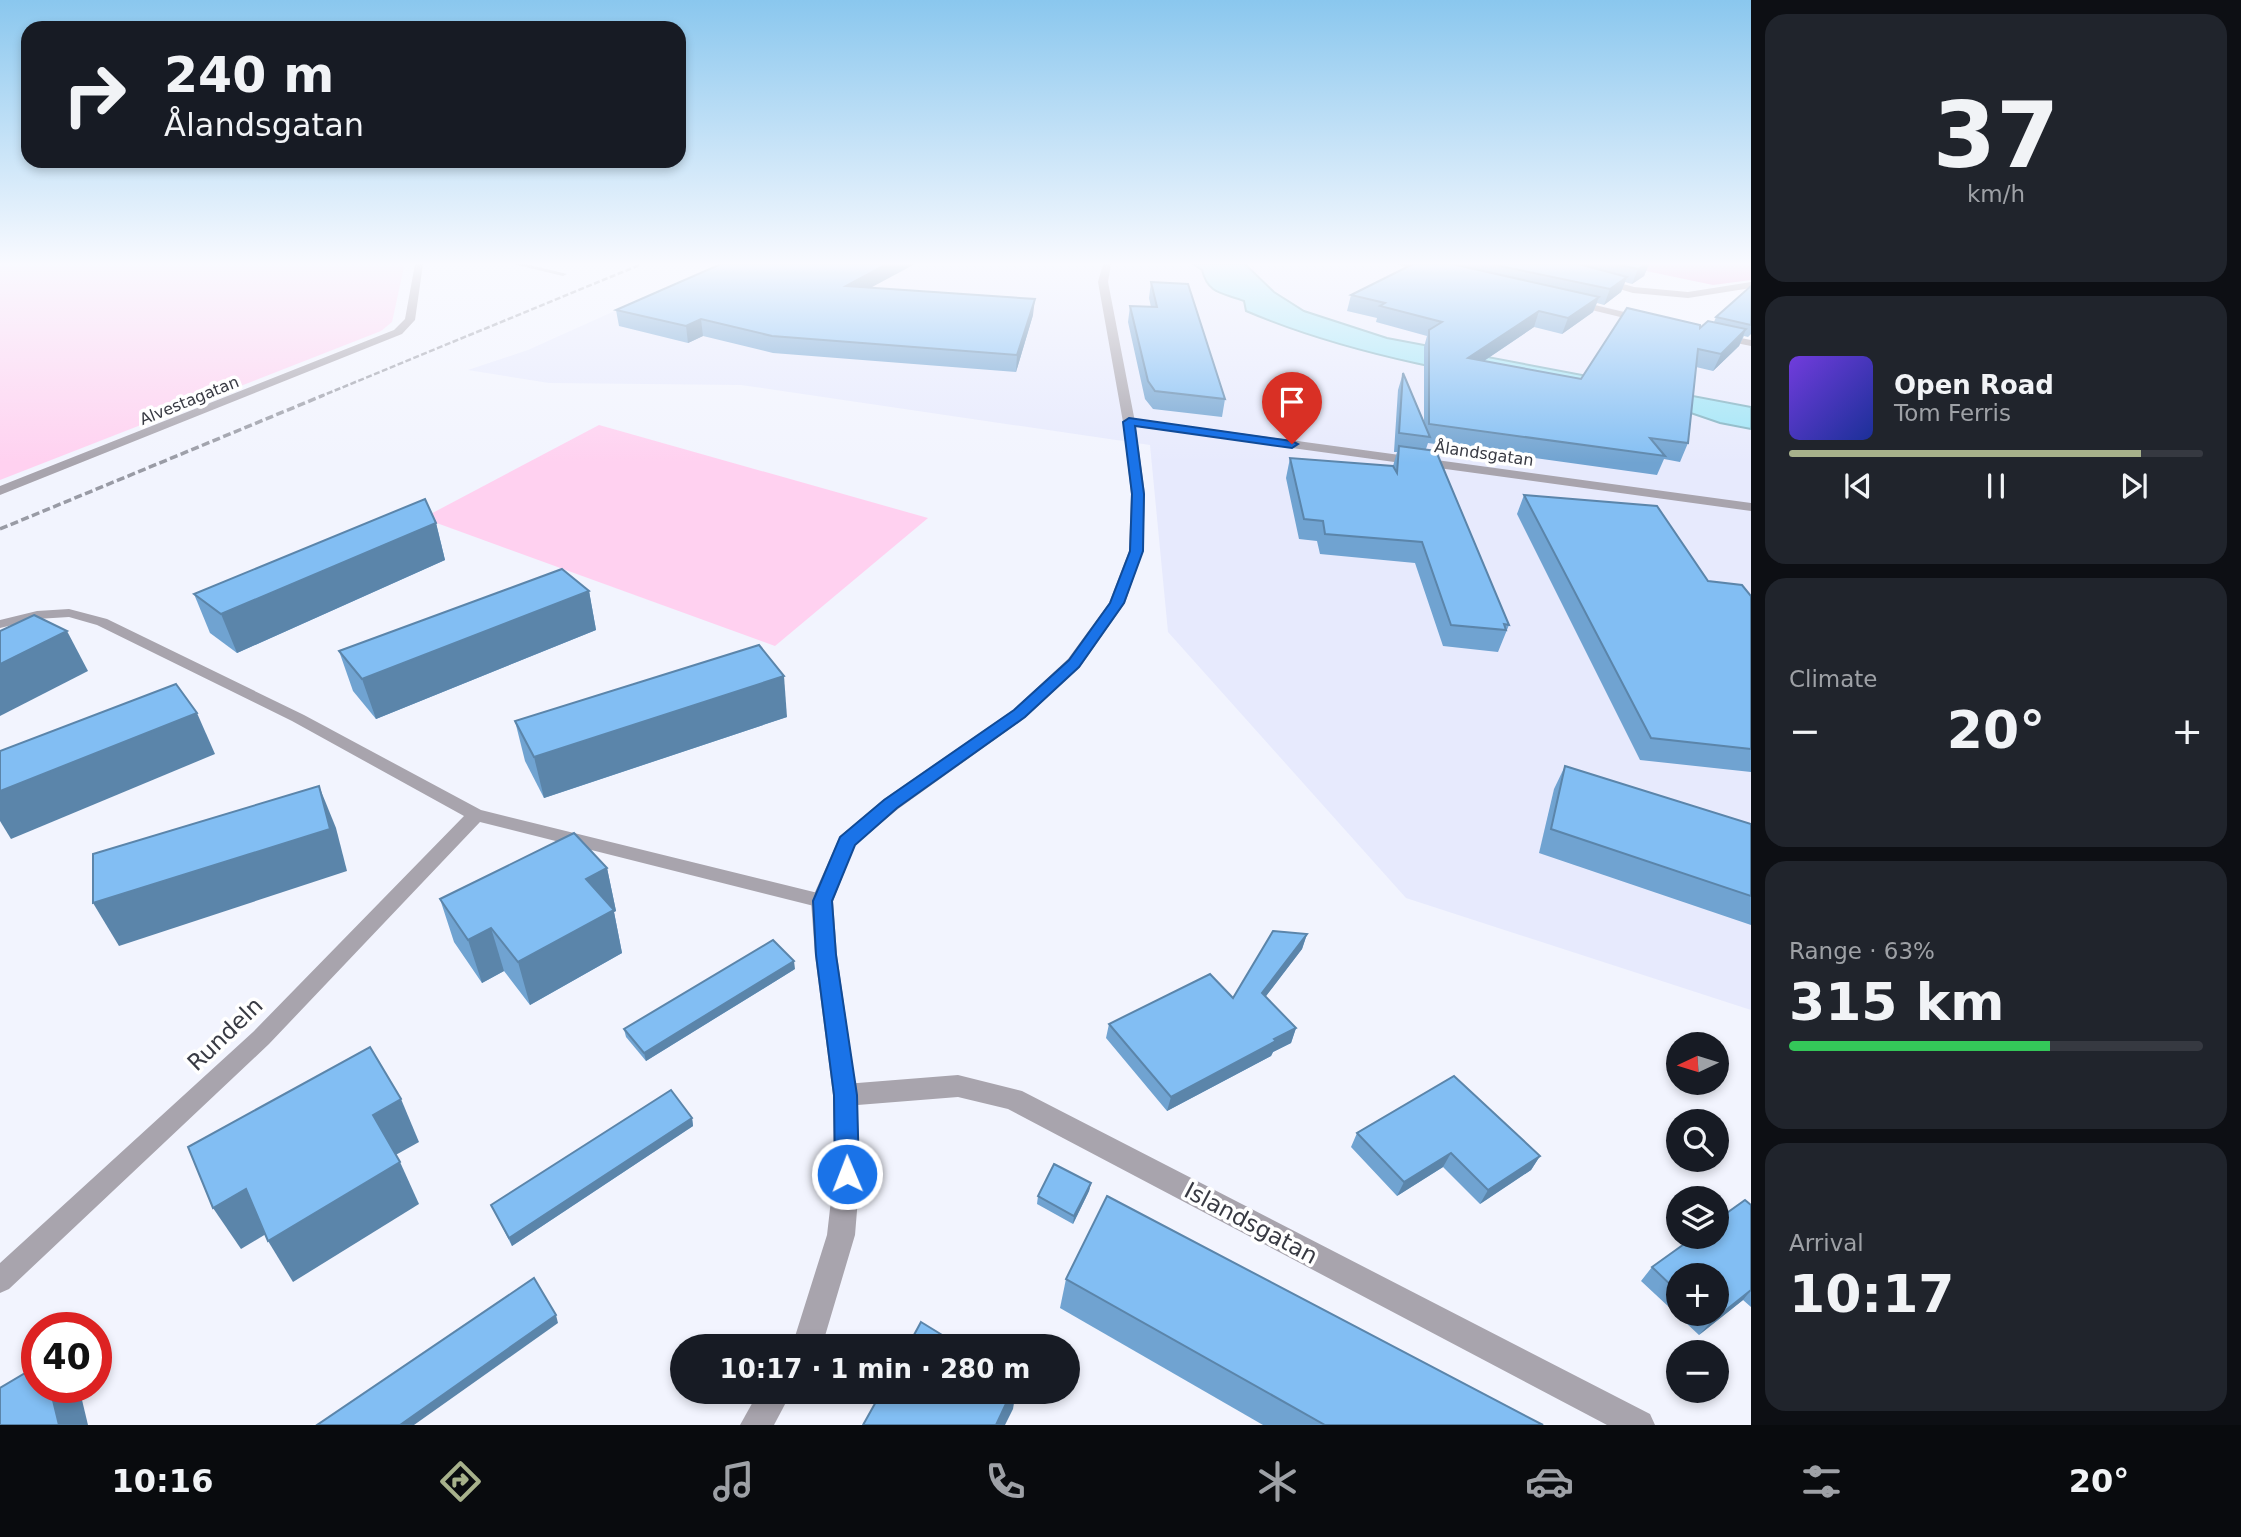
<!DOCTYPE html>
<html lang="en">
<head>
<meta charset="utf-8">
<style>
	:root { --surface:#171b24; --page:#20242c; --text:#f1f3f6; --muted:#9ea1a6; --line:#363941; --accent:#a7b18b }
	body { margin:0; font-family:"DejaVu Sans",sans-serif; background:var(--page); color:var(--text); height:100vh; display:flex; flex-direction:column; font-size:26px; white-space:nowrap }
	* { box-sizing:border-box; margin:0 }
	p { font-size:23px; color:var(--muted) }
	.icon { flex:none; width:38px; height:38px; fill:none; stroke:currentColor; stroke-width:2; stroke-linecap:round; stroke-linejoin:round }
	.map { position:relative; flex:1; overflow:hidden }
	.sheet { display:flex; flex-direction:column; gap:14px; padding:14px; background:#0d0f14; width:490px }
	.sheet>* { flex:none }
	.guide { position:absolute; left:21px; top:21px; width:665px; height:147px; border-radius:21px; box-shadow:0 4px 10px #0003; background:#171b24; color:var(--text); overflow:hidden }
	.needle { width:46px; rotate:266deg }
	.tools { position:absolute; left:1666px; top:1032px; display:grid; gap:14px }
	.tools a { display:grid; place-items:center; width:63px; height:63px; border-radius:50%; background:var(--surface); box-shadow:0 4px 10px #0003; font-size:35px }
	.speed { position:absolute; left:21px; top:1312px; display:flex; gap:14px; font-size:35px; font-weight:700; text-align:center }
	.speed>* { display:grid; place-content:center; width:91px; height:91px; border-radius:50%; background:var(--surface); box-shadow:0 4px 10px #0003; line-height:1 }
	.speed .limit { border:10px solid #d22; background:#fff; color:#111 }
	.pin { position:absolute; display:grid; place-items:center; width:60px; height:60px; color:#fff; margin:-72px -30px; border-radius:50% 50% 50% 0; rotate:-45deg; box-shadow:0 0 7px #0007 }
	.pin .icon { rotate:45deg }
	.me { position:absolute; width:77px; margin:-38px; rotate:359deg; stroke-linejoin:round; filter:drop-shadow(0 0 5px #0008) }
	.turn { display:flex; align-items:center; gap:24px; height:147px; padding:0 28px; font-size:32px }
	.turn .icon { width:91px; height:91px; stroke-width:2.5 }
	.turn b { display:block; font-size:49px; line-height:60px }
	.big { font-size:52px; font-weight:800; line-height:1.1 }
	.sheet .tile { flex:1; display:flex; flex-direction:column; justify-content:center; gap:10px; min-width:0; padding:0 24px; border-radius:21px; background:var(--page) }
	.sheet .dial { align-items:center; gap:0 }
	.dial b { font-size:91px; line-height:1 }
	.song { display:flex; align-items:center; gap:21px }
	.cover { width:84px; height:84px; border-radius:10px; background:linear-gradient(135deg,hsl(260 70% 55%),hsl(230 70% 35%)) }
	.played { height:7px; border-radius:4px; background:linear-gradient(90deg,var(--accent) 85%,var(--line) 85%) }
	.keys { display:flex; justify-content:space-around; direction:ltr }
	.heat { display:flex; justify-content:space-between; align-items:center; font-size:38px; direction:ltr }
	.charge { height:10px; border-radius:5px; background:linear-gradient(90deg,#34c759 63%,var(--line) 0) }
	.trip { position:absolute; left:670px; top:1334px; width:410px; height:70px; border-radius:35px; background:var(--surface); box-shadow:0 4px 10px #0003; font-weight:800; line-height:70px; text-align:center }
	.dock { display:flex; height:112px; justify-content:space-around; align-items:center; background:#090b0e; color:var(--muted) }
	.dock .icon { width:49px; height:49px }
	.dock .current { color:var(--accent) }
	.dock b { font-size:32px; color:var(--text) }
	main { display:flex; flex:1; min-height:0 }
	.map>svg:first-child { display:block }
	.built { fill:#e7eafd }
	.green { fill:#ffd1f0 }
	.forest { fill:#f19ed8 }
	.water { fill:#9ee4f6; stroke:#7fb1c0; stroke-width:2 }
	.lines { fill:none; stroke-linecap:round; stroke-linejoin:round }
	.service { fill:#a8a4ad; fill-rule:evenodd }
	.minor { fill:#a8a4ad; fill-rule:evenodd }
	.tertiary { fill:#a8a4ad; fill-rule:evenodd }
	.rail-far1 { stroke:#999ba5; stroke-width:2.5; stroke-dasharray:6 2.5; stroke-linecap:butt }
	.rail { stroke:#999ba5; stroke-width:3.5; stroke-dasharray:8 3.5; stroke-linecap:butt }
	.wall { fill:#70a3d1; fill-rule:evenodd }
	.shaded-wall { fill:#5b85aa }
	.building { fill:#82bef3; stroke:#5b85aa; stroke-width:2 }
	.route { fill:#1a73e8; stroke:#114b97; stroke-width:2 }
	.labels { text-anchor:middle; stroke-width:7; stroke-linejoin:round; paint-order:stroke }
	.far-street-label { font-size:16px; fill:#383a43; stroke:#fff }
	.near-street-label { font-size:23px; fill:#383a43; stroke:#fff }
</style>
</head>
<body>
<main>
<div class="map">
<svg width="1751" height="1425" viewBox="0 0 1751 1425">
	<rect width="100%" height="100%" fill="#f2f4fe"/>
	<!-- built -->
	<path class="built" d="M 719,264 L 1418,264 L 1751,340 L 1751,1010 L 1406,898 L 1168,632 L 1150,445 L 741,385 L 549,383 L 468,370 L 528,350 Z"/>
	<!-- green -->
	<g class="green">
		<path d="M 0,264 L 403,264 L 404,267 L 392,322 L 381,331 L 0,480 Z"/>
		<path d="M 599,425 L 928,518 L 775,646 L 423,518 Z"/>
	</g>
	<!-- forest -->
	<path class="forest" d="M 1613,264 L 1751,264 L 1751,280 L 1713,285 Z"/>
	<!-- water -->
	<path class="water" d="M 1193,264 L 1245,264 L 1274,292 L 1304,311 L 1387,338 L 1751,407 L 1751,429 L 1720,423 L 1682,410 C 1539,385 1379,368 1246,311 L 1244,301 C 1224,293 1208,295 1202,270 Z"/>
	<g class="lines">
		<!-- service -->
		<g class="service">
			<path d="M 513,264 L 526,264 L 567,274 L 563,276 Z"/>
			<path d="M 69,609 L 107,619 L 304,715 L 481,810 L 822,894 L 829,896 L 831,901 L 829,906 L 822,908 L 480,822 L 269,1044 L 9,1289 L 0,1293 L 0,1263 L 253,1032 L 464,816 L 292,721 L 97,625 L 69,617 L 37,619 L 0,628 L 0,620 L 37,611 Z"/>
		</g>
		<!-- minor -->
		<g class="minor">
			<path d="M 415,264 L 423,264 L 415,320 L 402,334 L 0,495 L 0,486 L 394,330 L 405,319 Z"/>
			<path d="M 1602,278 L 1634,287 L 1688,292 L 1751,282 L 1751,288 L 1688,298 L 1633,293 L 1599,283 L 1597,281 Z"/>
			<path d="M 1129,418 L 1751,503 L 1751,511 L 1125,425 L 1123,422 Z"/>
			<path d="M 958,1075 L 1022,1091 L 1650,1414 L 1655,1425 L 1607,1425 L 1008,1109 L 958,1097 L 845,1106 L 836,1103 L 833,1095 L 836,1087 L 845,1084 Z"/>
		</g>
		<!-- tertiary -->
		<g class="tertiary">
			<path d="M 1103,264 L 1111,264 L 1108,282 L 1135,422 L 1145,494 L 1143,551 L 1125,603 L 1080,667 L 1025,718 L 898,809 L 855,845 L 833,901 L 837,955 L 857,1095 L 860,1174 L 855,1235 L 822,1346 L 792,1346 L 827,1235 L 834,1174 L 833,1095 L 815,955 L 811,901 L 840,836 L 884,799 L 1013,710 L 1068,659 L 1109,603 L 1129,551 L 1131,494 L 1123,422 L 1098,282 Z"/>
			<path d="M 1396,264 L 1410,264 L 1435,271 L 1430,274 Z"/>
			<path d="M 1574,300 L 1649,318 L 1650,320 L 1645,323 L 1571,305 L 1571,301 Z"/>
			<path d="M 1720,334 L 1751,340 L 1751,346 L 1716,339 L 1716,335 Z"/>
			<path d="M 759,1391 L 792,1391 L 774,1425 L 740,1425 Z"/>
		</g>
		<!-- rail-far1 -->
		<path class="rail-far1" d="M 319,397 L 642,264"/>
		<!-- rail -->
		<path class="rail" d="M 0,529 L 324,395"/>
	</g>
	<!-- wall -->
	<g class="wall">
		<path d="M 1413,264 L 1649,264 L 1644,276 L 1632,284 L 1625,282 L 1621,292 L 1604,305 L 1597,303 L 1593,312 L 1562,334 L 1534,327 L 1484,361 L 1581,379 L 1714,322 L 1716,317 L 1751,286 L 1751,334 L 1748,337 L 1744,336 L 1739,346 L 1713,371 L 1696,367 L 1688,443 L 1680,462 L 1664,459 L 1657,475 L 1428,443 L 1426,449 L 1509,625 L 1498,652 L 1443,646 L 1415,563 L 1320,554 L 1317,541 L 1299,539 L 1286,478 L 1290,458 L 1393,466 L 1397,452 L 1394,452 L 1398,390 L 1403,373 L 1424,422 L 1424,347 L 1427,336 L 1376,322 L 1377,318 L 1347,311 L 1351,295 Z"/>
		<path d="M 1151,282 L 1225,399 L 1222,417 L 1153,409 L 1145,399 L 1128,322 L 1130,306 L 1151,307 L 1149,298 Z"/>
		<path d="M 871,287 L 1033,315 L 1016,372 L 773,353 L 703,336 L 688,343 L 619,326 L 616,310 Z"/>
		<path d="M 1524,495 L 1708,581 L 1751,596 L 1751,772 L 1640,760 L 1517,514 Z"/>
		<path d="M 436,523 L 445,560 L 237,653 L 210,633 L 194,594 Z"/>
		<path d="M 589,591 L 596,630 L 376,719 L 353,691 L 339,651 Z"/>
		<path d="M 787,717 L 544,798 L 525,761 L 515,721 Z"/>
		<path d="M 1565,766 L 1751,824 L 1751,925 L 1539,853 L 1554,789 Z"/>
		<path d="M 607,868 L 616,911 L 614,912 L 622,953 L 530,1005 L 504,971 L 482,983 L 454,942 L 440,899 Z"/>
		<path d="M 1307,934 L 1302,949 L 1265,997 L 1296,1028 L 1291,1043 L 1273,1052 L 1271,1056 L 1167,1111 L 1106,1038 L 1109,1024 L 1233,998 Z"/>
		<path d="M 795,969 L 646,1061 L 626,1037 L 624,1029 Z"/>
		<path d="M 692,1118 L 693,1126 L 512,1246 L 491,1205 Z"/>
		<path d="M 1357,1133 L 1540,1156 L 1531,1170 L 1480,1204 L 1443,1167 L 1397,1196 L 1351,1147 Z"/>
		<path d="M 1091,1183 L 1089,1191 L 1073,1224 L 1037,1204 L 1038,1196 Z"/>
		<path d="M 1751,1205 L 1751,1307 L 1743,1300 L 1699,1335 L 1641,1281 L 1652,1267 ZM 1678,1276 L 1717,1314 L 1678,1314 Z"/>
		<path d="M 1066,1279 L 1543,1425 L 1263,1425 L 1060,1308 Z"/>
	</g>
	<!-- shaded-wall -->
	<g class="shaded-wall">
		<path d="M 887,264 L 915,264 L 846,301 L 846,286 Z"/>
		<path d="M 1646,264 L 1649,264 L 1644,276 L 1632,284 L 1638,269 Z"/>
		<path d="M 1627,277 L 1621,292 L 1604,305 L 1610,289 Z"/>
		<path d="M 1599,297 L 1593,312 L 1562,334 L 1568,318 Z"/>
		<path d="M 1035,299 L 1033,315 L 1016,372 L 1017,355 Z"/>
		<path d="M 1539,311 L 1534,327 L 1463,375 L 1468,358 Z"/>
		<path d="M 701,319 L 703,336 L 688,343 L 686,326 Z"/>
		<path d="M 1746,329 L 1739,346 L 1713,371 L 1721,354 Z"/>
		<path d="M 436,523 L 445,560 L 237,653 L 221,614 Z"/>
		<path d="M 589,591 L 596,630 L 376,719 L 362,679 Z"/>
		<path d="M 67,631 L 88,671 L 0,716 L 0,664 Z"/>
		<path d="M 784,676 L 787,717 L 544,798 L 534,757 Z"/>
		<path d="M 197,713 L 215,754 L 11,839 L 0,821 L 0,791 Z"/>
		<path d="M 319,786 L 336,828 L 347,871 L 119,946 L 93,903 Z"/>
		<path d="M 607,868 L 616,911 L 614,912 L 622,953 L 530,1005 L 518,962 L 586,879 Z"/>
		<path d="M 491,928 L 504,971 L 482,983 L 468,940 Z"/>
		<path d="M 1307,934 L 1302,949 L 1257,1008 L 1262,993 Z"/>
		<path d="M 794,961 L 795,969 L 646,1061 L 644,1053 Z"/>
		<path d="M 1296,1028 L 1291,1043 L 1273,1052 L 1271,1056 L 1167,1111 L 1171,1097 Z"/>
		<path d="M 401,1099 L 419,1142 L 392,1157 L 373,1115 Z"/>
		<path d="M 692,1118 L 693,1126 L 512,1246 L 509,1238 Z"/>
		<path d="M 1451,1153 L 1443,1167 L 1397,1196 L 1404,1182 Z"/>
		<path d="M 1540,1156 L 1531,1170 L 1480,1204 L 1488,1190 Z"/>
		<path d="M 400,1162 L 419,1204 L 293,1282 L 268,1241 Z"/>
		<path d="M 1091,1183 L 1089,1191 L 1073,1224 L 1074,1216 Z"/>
		<path d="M 246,1189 L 271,1231 L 241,1249 L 213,1208 Z"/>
		<path d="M 1751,1290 L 1743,1300 L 1699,1335 L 1711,1322 Z"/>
		<path d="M 556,1315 L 558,1323 L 414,1425 L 400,1425 Z"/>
		<path d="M 50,1388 L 70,1388 L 82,1400 L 88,1425 L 59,1425 Z"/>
		<path d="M 1012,1391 L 1016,1391 L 1013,1409 L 1005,1425 L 996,1425 Z"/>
	</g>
	<!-- building -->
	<g class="building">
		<path d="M 721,264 L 887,264 L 846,286 L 1035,299 L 1017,355 L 772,336 L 701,319 L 686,326 L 616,310 Z"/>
		<path d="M 1413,264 L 1452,264 L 1599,297 L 1568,318 L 1539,311 L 1468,358 L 1581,379 L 1627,308 L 1700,325 L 1700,328 L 1708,321 L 1746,329 L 1721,354 L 1698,349 L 1688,443 L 1650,438 L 1665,456 L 1429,424 L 1429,330 L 1442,322 L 1380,306 L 1385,303 L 1351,295 Z"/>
		<path d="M 1491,264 L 1579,264 L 1627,277 L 1610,289 Z"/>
		<path d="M 1616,264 L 1646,264 L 1638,269 Z"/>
		<path d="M 1151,282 L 1188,284 L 1225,399 L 1155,391 L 1148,381 L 1130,306 L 1157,307 Z"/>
		<path d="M 1751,286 L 1751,325 L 1716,317 Z"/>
		<path d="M 1403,373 L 1430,437 L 1399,433 Z"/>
		<path d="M 1399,446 L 1436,451 L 1509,625 L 1504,624 L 1506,630 L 1451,625 L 1422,542 L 1325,534 L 1323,521 L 1304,519 L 1290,458 L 1393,466 L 1397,473 Z"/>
		<path d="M 1524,495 L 1657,506 L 1708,581 L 1742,585 L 1751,596 L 1751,749 L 1651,738 Z"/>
		<path d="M 425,499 L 436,523 L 221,614 L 194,594 Z"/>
		<path d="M 562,569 L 589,591 L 362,679 L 339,651 Z"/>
		<path d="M 34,615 L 67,631 L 0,664 L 0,631 Z"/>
		<path d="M 759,645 L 784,676 L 534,757 L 515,721 Z"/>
		<path d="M 176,684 L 197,713 L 0,791 L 0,751 Z"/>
		<path d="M 1565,766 L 1751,824 L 1751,896 L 1551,829 Z"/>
		<path d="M 319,786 L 330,829 L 93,903 L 93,854 Z"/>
		<path d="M 574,833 L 607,868 L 586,879 L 614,910 L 518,962 L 491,928 L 468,940 L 440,899 Z"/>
		<path d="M 1273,931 L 1307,934 L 1262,993 L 1296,1028 L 1274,1039 L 1276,1041 L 1171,1097 L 1109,1024 L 1210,974 L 1233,998 Z"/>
		<path d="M 773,940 L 794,961 L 644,1053 L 624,1029 Z"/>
		<path d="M 370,1047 L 401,1099 L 373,1115 L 400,1162 L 268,1241 L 246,1189 L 213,1208 L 188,1147 Z"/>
		<path d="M 1454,1076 L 1540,1156 L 1488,1190 L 1451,1153 L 1404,1182 L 1357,1133 Z"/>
		<path d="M 671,1090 L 692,1118 L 509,1238 L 491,1205 Z"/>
		<path d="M 1054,1164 L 1091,1183 L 1074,1216 L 1038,1196 Z"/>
		<path d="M 1107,1196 L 1543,1425 L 1325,1425 L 1066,1279 Z"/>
		<path d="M 1745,1200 L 1751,1205 L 1751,1290 L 1711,1322 L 1702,1314 L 1717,1314 L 1717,1276 L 1678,1276 L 1678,1292 L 1652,1267 L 1694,1237 L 1717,1237 L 1717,1220 Z"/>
		<path d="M 534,1278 L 556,1315 L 400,1425 L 317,1425 Z"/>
		<path d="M 921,1322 L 960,1346 L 908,1346 Z"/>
		<path d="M 37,1366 L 37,1388 L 50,1388 L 59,1425 L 0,1425 L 0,1388 Z"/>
		<path d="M 882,1391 L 1012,1391 L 996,1425 L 863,1425 Z"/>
	</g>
	<!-- sky -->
	<linearGradient id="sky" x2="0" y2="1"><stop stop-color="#8ac7ee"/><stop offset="0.57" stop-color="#f9faff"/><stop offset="1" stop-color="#f9faff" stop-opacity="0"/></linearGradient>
	<rect width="1751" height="463" fill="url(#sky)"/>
	<!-- route -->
	<path class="route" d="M 1129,418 L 1292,441 L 1298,444 L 1292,448 L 1135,426 L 1144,494 L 1143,551 L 1124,603 L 1079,667 L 1025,717 L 897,808 L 855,845 L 832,901 L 836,955 L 857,1095 L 859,1174 L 855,1182 L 847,1185 L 839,1182 L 835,1174 L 834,1095 L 816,955 L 813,901 L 840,837 L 884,800 L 1014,710 L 1069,660 L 1110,603 L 1130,551 L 1132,494 L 1123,422 Z"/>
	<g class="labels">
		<!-- far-street labels -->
		<g class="far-street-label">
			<text transform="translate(189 400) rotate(-22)" y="6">Alvestagatan</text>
			<text transform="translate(1484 453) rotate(8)" y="6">Ålandsgatan</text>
		</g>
		<!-- near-street labels -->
		<g class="near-street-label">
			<text transform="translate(225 1034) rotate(-44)" y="8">Rundeln</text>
			<text transform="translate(1251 1223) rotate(28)" y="8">Islandsgatan</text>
		</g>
	</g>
</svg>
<div class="tools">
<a><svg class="needle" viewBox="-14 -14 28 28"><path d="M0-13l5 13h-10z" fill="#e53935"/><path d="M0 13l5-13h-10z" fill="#9ea1a6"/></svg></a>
<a><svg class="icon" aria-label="search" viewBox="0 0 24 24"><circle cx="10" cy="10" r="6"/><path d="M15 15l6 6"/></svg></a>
<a><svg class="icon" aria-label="layers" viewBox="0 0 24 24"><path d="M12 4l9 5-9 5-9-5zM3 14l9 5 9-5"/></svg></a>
<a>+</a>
<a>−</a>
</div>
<div class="speed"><div class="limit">40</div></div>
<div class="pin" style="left:1292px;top:444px;background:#d93025"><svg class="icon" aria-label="arrive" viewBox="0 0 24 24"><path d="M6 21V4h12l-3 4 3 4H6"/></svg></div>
<svg class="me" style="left:847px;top:1174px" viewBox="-20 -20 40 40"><circle r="17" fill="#1a73e8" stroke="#fff" stroke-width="3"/><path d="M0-11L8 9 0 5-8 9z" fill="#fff"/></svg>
<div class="trip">10:17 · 1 min · 280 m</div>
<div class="guide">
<div class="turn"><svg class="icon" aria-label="right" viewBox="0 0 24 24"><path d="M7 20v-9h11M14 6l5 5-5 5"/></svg><div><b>240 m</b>Ålandsgatan</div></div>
</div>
</div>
<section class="sheet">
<div class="tile dial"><b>37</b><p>km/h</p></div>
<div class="tile">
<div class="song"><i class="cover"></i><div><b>Open Road</b><p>Tom Ferris</p></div></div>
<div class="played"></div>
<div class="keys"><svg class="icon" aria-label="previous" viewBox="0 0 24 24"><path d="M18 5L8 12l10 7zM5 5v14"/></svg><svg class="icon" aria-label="pause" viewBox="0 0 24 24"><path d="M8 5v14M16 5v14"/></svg><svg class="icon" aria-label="next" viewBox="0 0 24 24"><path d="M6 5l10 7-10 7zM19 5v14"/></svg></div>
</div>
<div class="tile"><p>Climate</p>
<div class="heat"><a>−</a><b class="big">20°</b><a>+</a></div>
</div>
<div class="tile"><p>Range · 63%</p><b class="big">315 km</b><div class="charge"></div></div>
<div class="tile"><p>Arrival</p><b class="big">10:17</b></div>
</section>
</main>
<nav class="dock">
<b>10:16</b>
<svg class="icon current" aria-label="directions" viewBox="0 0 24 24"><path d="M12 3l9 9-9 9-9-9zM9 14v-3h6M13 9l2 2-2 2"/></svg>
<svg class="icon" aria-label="music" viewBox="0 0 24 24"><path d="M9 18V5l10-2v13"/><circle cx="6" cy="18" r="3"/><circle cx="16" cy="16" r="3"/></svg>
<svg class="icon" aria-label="phone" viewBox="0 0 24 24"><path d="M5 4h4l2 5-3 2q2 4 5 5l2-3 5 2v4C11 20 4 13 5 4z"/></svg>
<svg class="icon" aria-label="climate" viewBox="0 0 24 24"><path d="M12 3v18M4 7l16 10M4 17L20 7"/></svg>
<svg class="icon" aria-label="car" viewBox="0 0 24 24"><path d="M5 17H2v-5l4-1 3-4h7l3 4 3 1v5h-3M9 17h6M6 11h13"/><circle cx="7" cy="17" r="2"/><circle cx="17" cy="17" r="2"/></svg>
<svg class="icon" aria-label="filters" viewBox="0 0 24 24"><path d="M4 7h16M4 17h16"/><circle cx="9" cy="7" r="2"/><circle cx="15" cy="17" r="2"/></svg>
<b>20°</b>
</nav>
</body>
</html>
